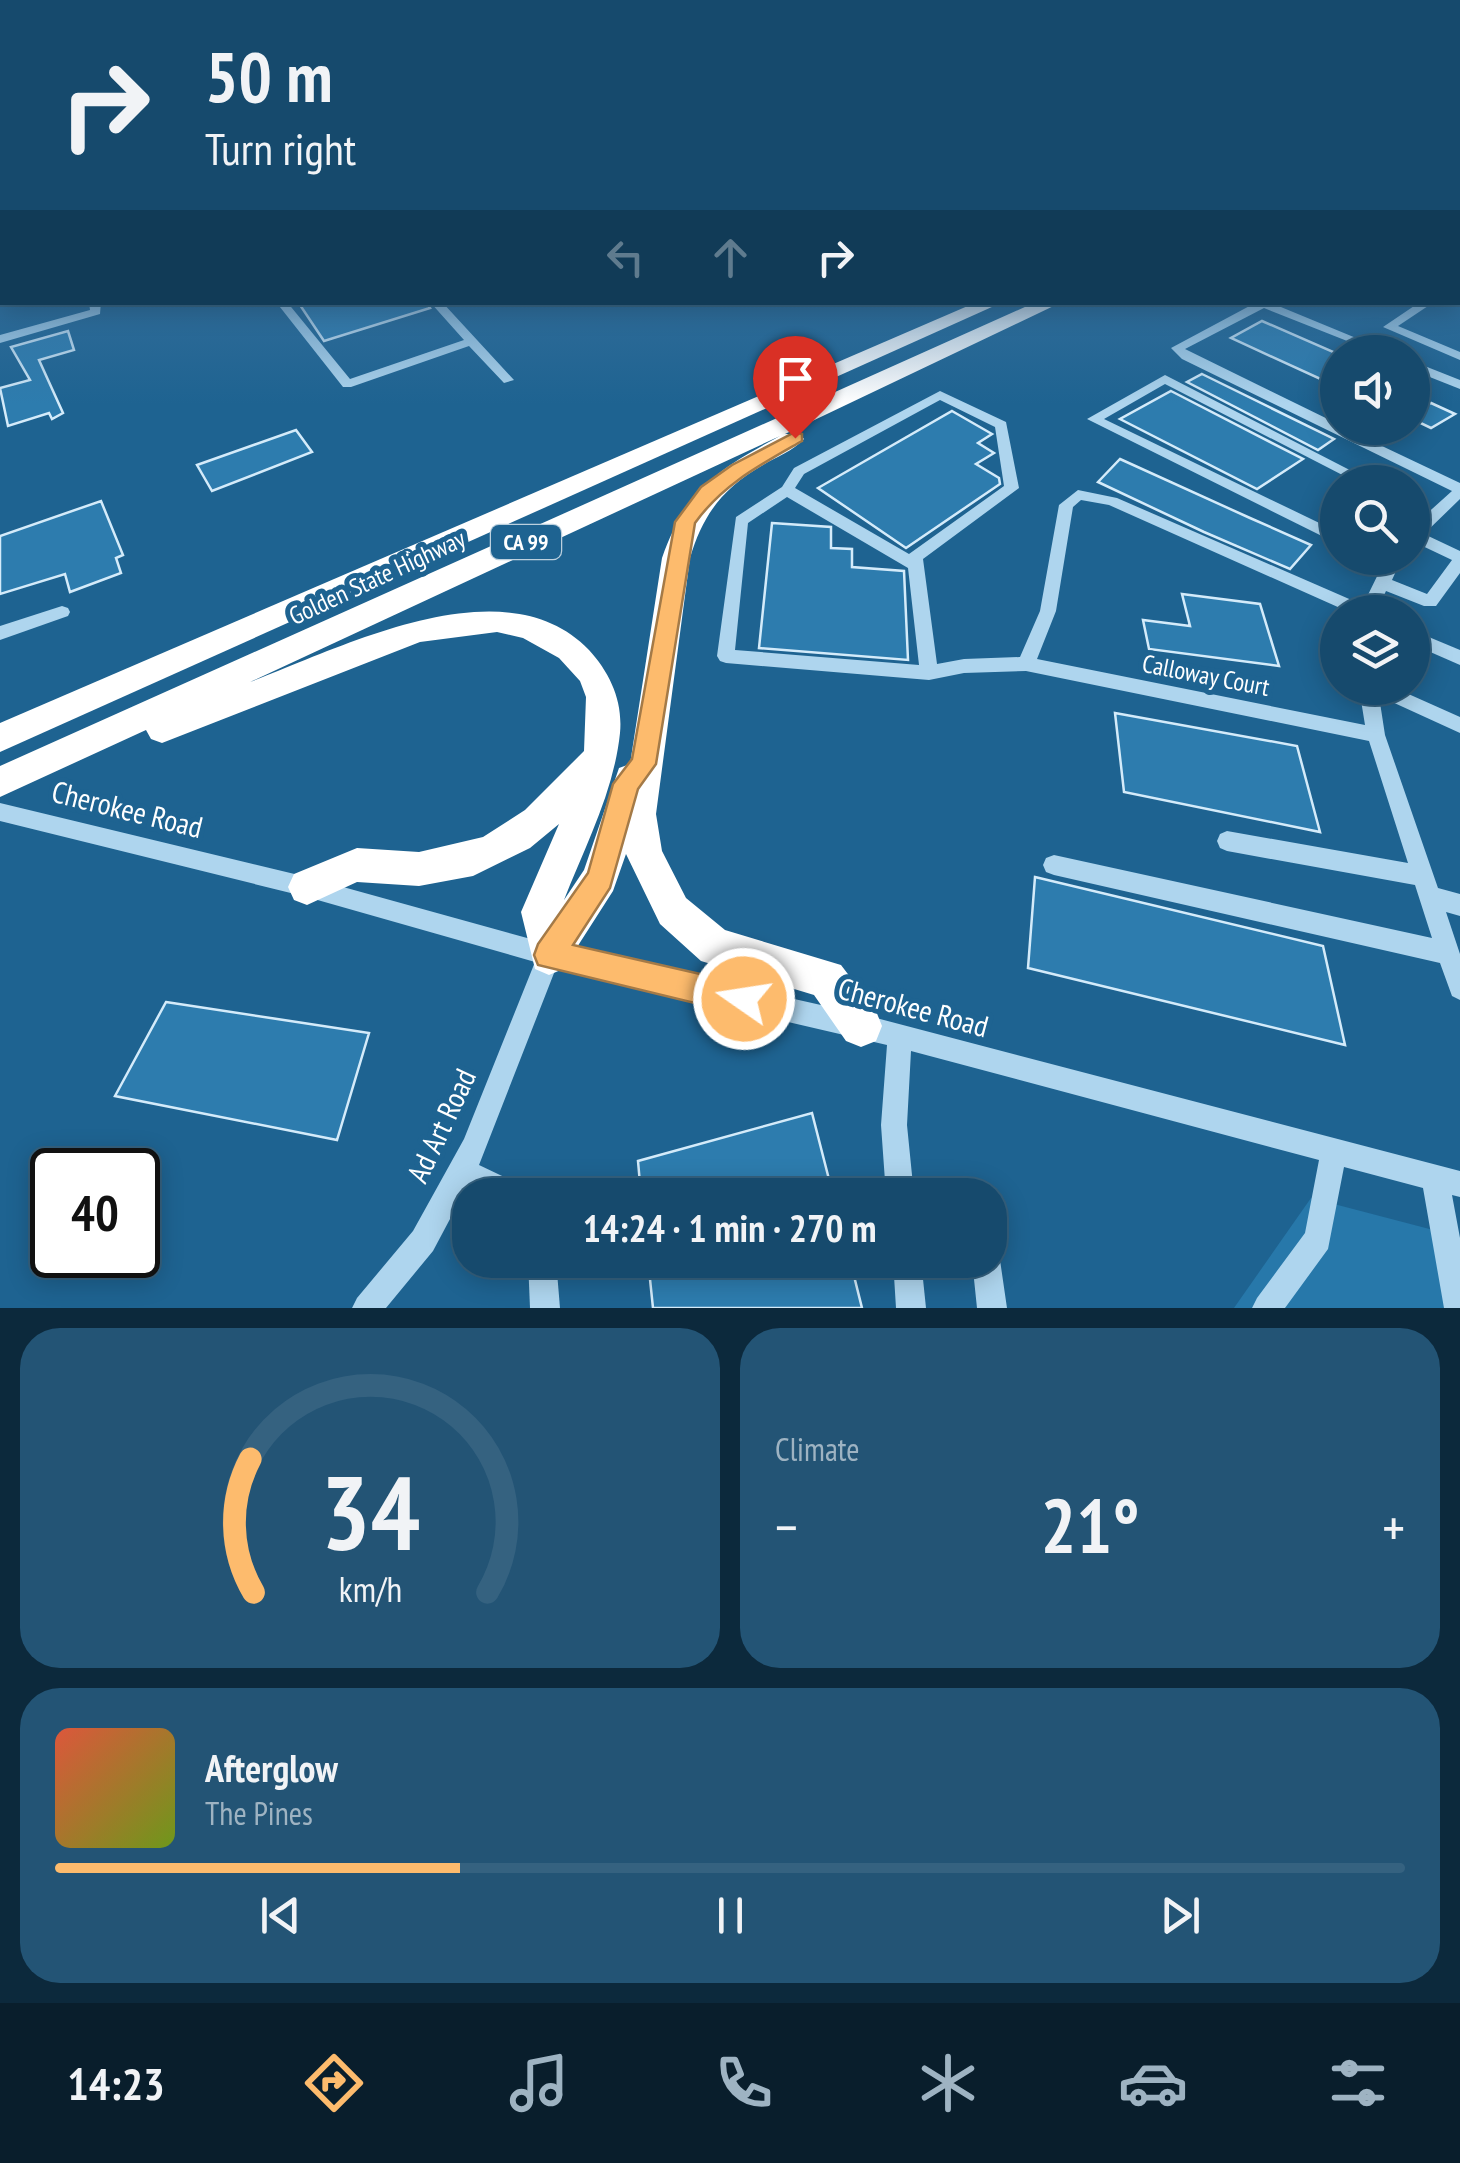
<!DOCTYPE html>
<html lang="en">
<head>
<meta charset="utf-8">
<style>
	:root { --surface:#164a6d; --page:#235475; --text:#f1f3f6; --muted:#9eb3c2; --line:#356280; --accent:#fdbb6d }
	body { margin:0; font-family:"PT Sans Narrow",sans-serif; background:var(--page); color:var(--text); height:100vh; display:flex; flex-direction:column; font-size:38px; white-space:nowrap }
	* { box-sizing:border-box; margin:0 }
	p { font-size:32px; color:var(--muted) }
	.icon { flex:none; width:55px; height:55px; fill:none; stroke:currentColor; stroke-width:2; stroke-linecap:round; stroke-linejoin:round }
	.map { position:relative; height:1308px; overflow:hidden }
	.details { display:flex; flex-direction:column; gap:20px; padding:20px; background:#0c293c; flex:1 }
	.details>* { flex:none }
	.banner { position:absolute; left:0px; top:0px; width:1460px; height:305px; box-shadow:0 5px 25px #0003,0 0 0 2px var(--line); background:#164a6d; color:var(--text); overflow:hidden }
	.buttons { position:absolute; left:1320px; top:335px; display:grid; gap:20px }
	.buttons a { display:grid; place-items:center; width:110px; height:110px; border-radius:50%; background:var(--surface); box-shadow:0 5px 25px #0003,0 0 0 2px var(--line); font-size:50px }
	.speed { position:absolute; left:30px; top:1148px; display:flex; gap:20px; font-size:50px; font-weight:700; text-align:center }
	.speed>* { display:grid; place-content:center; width:130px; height:130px; border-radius:50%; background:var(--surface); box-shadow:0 5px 25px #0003,0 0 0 2px var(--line); line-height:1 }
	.speed .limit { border:5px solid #111; border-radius:15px; background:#fff; color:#111 }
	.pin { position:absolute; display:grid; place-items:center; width:85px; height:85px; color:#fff; margin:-102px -42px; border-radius:50% 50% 50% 0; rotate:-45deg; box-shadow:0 0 10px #0007 }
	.pin .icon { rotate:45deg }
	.me { position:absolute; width:110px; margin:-55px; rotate:283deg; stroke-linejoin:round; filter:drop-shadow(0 0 8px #0008) }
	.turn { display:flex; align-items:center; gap:35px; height:210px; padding:0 40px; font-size:45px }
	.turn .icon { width:130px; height:130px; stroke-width:2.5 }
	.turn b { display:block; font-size:70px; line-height:85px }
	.lanes { display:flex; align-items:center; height:95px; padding:0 40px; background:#0003; justify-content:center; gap:50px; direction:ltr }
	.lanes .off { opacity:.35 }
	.big { font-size:75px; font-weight:700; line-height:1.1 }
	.details .card { flex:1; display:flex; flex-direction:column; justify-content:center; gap:15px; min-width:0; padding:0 35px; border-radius:40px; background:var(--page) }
	.details .dial { align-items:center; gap:0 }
	.dial svg { height:260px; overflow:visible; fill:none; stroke:var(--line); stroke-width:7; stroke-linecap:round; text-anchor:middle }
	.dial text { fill:var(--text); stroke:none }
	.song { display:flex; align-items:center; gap:30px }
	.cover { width:120px; height:120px; border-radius:15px; background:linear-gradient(135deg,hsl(10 70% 55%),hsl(80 70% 35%)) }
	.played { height:10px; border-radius:5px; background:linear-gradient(90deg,var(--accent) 30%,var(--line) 30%) }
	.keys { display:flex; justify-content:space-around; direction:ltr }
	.heat { display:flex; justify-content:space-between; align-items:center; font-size:55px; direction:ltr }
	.details .tiles { flex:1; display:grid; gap:20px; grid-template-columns:1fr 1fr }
	.card:last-child { grid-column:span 2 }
	.trip { position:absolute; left:452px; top:1178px; width:555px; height:100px; border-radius:40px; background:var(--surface); box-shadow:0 5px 25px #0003,0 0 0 2px var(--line); font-weight:700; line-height:100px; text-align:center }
	.tab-bar { display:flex; height:160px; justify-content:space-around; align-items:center; background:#091e2c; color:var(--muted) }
	.tab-bar .icon { width:70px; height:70px }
	.tab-bar .current { color:var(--accent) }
	.tab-bar b { font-size:45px; color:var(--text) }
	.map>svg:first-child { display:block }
	.green { fill:#2778aa }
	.building { fill:#2d7cae; stroke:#d4ebfa; stroke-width:2.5 }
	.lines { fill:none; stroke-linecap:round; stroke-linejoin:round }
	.minor { fill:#aed5ee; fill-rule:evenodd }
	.highway { fill:#fff; fill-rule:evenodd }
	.route { fill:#fdbb6d; stroke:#a47a47; stroke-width:2.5 }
	.labels { text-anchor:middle; stroke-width:10; stroke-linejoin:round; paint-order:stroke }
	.shield { fill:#1e6391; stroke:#bcd0de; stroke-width:2.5 }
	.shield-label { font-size:22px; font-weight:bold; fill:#fff }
	.street-label { font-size:25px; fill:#fff; stroke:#1e6391 }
	.near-street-label { font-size:30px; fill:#fff; stroke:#1e6391 }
</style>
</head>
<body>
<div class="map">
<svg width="1460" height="1308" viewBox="0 0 1460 1308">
	<rect width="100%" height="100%" fill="#1e6391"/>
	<!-- green -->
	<path class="green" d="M 1311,1198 L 1460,1237 L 1460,1308 L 1234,1308 Z"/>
	<!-- building -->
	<g class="building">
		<path d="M 298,302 L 426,302 L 430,308 L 324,341 Z"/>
		<path d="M 1262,321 L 1338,354 L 1338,387 L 1231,338 Z"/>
		<path d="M 68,331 L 74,350 L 39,360 L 63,413 L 52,419 L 49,413 L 8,426 L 0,388 L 30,380 L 11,347 Z"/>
		<path d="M 1202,374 L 1334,439 L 1318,450 L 1187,382 Z"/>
		<path d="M 1171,391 L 1303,459 L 1257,489 L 1120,419 Z"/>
		<path d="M 1412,400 L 1425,406 L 1431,403 L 1455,414 L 1431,428 L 1412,419 Z"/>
		<path d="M 952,411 L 992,434 L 978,443 L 994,453 L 976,464 L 999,478 L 1000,484 L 906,548 L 818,488 Z"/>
		<path d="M 296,430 L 312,452 L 212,491 L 197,465 Z"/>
		<path d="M 1120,459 L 1250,518 L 1311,545 L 1290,569 L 1204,532 L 1098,482 Z"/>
		<path d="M 101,501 L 123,555 L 116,558 L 121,573 L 70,592 L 65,574 L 0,594 L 0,536 Z"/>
		<path d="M 772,523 L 831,527 L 831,548 L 852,549 L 852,567 L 904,571 L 908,660 L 759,648 Z"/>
		<path d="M 1182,594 L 1260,604 L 1279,666 L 1149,649 L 1143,620 L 1190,626 Z"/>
		<path d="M 1115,713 L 1297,746 L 1320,832 L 1124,792 Z"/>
		<path d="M 1035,877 L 1323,946 L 1345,1045 L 1028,968 Z"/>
		<path d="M 166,1002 L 369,1033 L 337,1140 L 115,1096 Z"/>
		<path d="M 812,1113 L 833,1195 L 641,1195 L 638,1161 Z"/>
		<path d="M 648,1260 L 850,1260 L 862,1308 L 653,1308 Z"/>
	</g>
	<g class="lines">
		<!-- minor -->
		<g class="minor">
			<path d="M 2,225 L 2,231 L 0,232 L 0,226 Z"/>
			<path d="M 89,302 L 101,302 L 100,314 L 0,343 L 0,335 L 90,310 Z"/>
			<path d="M 276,302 L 287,302 L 350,379 L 464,340 L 430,302 L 442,302 L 514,380 L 504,383 L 469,346 L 351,387 L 343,387 Z"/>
			<path d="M 1257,302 L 1269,302 L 1390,352 L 1375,352 L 1264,308 L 1185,349 L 1338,424 L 1338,428 L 1344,428 L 1460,483 L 1460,499 L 1424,534 L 1460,551 L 1460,573 L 1436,606 L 1424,606 L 1386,591 L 1376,612 L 1349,612 L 1109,505 L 1081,500 L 1073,507 L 1056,611 L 1037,659 L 1365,725 L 1359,688 L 1395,688 L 1460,717 L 1460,733 L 1379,696 L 1385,735 L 1438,888 L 1460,894 L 1460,916 L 1446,912 L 1460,954 L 1460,1000 L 1452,996 L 1440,963 L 1054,875 L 1046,872 L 1043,865 L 1046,858 L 1054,855 L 1432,938 L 1415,885 L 1227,851 L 1220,848 L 1217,841 L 1220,834 L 1227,831 L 1408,863 L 1369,741 L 1026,671 L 964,673 L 929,680 L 726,663 L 720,661 L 717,656 L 736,517 L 782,487 L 794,468 L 940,391 L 1006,422 L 1019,488 L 923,559 L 937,664 L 964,659 L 1020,657 L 1040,611 L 1059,505 L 1078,490 L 1117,498 L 1363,605 L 1386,558 L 1402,558 L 1392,580 L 1427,594 L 1452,560 L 1412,541 L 1412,527 L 1452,491 L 1182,359 L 1171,348 ZM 940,400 L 995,427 L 1004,486 L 909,554 L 795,488 L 804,474 ZM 787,497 L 908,568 L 919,665 L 735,650 L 748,523 Z"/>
			<path d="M 1420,302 L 1434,302 L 1398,326 L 1460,352 L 1460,360 L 1383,327 Z"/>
			<path d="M 1412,361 L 1460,380 L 1460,389 L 1412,370 Z"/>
			<path d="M 1165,375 L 1373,482 L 1356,482 L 1165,384 L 1104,419 L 1338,532 L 1338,544 L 1087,419 Z"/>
			<path d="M 62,606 L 68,608 L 70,612 L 68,616 L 0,640 L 0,626 Z"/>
			<path d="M 1412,630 L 1460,650 L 1460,665 L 1412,644 Z"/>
			<path d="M 0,803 L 307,877 L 549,944 L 861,1014 L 1460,1171 L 1460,1197 L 1452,1195 L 1460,1238 L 1460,1308 L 1444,1308 L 1423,1188 L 1344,1167 L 1328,1249 L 1285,1308 L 1252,1308 L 1257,1298 L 1305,1233 L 1319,1160 L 911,1051 L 907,1125 L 914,1195 L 886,1195 L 881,1125 L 887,1045 L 556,968 L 479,1165 L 521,1185 L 525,1195 L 482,1195 L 467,1187 L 433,1251 L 386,1308 L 352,1308 L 357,1298 L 413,1231 L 464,1139 L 535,962 L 307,897 L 0,821 Z"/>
			<path d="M 990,1247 L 996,1250 L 1000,1260 L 1007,1308 L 977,1308 L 972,1260 L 990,1260 Z"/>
			<path d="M 528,1260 L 556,1260 L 560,1308 L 530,1308 Z"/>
			<path d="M 893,1260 L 921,1260 L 926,1308 L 896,1308 Z"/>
		</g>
		<!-- highway -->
		<g class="highway">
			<path d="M 977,302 L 1003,302 L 0,752 L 0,723 Z"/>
			<path d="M 1036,302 L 1062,302 L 785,434 L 800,434 L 804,439 C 793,451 776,457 763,465 C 723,488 703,514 690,558 L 656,814 L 662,851 L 686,898 L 725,930 L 841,965 L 876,1011 L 882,1026 L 876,1041 L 861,1047 L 846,1041 L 814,995 L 701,961 L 660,924 L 626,854 L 613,891 L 563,969 L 549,975 L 535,969 L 521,912 L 559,824 L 530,848 L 473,876 L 419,886 L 357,882 L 307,905 L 294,900 L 288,887 L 294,874 L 357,848 L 419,852 L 483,837 L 525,810 L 584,751 L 586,697 L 580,681 L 559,658 L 523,638 L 497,632 L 420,642 L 162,743 L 151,739 L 146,730 L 0,797 L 0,766 ZM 780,436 C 719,469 686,489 662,558 L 630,764 L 619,768 L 584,870 L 564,900 C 585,846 614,792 620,733 C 623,701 610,673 589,650 C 505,562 341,648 250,682 Z"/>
		</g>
	</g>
	<!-- sky -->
	<linearGradient id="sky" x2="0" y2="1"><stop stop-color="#103650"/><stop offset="0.55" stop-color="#3b719d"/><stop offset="1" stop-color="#3b719d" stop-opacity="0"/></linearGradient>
	<rect width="1460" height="404" fill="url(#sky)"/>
	<!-- route -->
	<path class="route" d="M 795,432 L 802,434 L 802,441 C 760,465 723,484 695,523 L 656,764 L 638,789 L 610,888 L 573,945 L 744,984 L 755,988 L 759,999 L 755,1010 L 744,1015 L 538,965 L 534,955 L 538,944 L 588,873 L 613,784 L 632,759 L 675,522 L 701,487 L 732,465 Z"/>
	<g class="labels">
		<!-- shield labels -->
		<rect class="shield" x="491" y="525" width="70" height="34" rx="8"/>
		<g class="shield-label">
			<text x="526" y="550">CA 99</text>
		</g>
		<!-- street labels -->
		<g class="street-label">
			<text transform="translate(377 577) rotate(-25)" y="9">Golden State Highway</text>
			<text transform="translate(1206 675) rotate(11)" y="9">Calloway Court</text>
		</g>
		<!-- near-street labels -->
		<g class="near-street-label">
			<text transform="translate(127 810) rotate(14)" y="10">Cherokee Road</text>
			<text transform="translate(913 1008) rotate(15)" y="10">Cherokee Road</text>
			<text transform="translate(442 1126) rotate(-65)" y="10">Ad Art Road</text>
		</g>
	</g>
</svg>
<div class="buttons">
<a><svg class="icon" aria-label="sound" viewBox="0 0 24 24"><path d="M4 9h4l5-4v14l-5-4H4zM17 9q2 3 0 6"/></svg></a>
<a><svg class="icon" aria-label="search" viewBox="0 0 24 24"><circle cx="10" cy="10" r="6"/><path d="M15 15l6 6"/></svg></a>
<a><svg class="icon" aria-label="layers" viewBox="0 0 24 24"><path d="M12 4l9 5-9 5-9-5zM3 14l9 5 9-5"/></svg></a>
</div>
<div class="speed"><div class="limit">40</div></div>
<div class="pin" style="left:795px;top:438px;background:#d93025"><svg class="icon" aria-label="arrive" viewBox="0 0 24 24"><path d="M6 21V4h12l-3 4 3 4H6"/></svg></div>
<svg class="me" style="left:744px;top:999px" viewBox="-20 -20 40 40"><circle r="17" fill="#fdbb6d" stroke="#fff" stroke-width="3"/><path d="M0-11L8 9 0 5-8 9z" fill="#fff"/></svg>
<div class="trip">14:24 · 1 min · 270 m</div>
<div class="banner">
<div class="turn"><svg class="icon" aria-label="right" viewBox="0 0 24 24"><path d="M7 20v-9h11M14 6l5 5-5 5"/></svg><div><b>50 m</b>Turn right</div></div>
<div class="lanes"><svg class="icon off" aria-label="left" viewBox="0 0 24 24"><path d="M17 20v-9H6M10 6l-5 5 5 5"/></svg><svg class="icon off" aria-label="ahead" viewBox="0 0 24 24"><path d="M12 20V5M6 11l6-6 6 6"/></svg><svg class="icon" aria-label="right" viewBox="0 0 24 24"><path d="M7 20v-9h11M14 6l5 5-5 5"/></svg></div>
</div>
</div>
<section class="details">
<div class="tiles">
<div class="card dial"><svg viewBox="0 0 100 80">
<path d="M14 69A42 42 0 1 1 86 69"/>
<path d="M14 69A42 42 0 0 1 13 28" stroke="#fdbb6d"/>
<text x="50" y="56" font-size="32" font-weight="700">34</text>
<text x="50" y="72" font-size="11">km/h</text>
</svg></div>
<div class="card"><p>Climate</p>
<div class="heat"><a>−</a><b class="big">21°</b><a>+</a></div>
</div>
<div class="card">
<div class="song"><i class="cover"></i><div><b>Afterglow</b><p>The Pines</p></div></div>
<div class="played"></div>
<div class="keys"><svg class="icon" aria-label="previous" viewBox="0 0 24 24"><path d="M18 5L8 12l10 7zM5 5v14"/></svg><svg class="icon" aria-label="pause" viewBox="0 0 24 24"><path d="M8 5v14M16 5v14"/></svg><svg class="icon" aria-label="next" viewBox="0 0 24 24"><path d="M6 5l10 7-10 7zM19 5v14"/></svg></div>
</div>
</div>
</section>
<nav class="tab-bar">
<b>14:23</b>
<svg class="icon current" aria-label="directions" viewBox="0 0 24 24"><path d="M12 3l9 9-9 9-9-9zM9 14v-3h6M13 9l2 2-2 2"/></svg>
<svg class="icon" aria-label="music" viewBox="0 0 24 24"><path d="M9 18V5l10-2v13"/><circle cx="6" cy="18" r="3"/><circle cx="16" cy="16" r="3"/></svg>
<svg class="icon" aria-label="phone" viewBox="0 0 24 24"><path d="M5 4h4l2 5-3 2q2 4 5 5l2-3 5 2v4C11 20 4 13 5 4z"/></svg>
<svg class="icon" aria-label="climate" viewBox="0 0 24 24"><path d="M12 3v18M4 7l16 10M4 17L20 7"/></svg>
<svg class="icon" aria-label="car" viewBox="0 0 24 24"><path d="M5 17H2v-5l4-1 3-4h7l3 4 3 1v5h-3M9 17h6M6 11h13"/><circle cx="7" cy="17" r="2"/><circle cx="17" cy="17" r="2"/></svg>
<svg class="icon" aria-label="filters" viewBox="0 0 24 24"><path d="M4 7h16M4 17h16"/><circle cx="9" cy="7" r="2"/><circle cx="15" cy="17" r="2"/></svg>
</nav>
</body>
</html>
